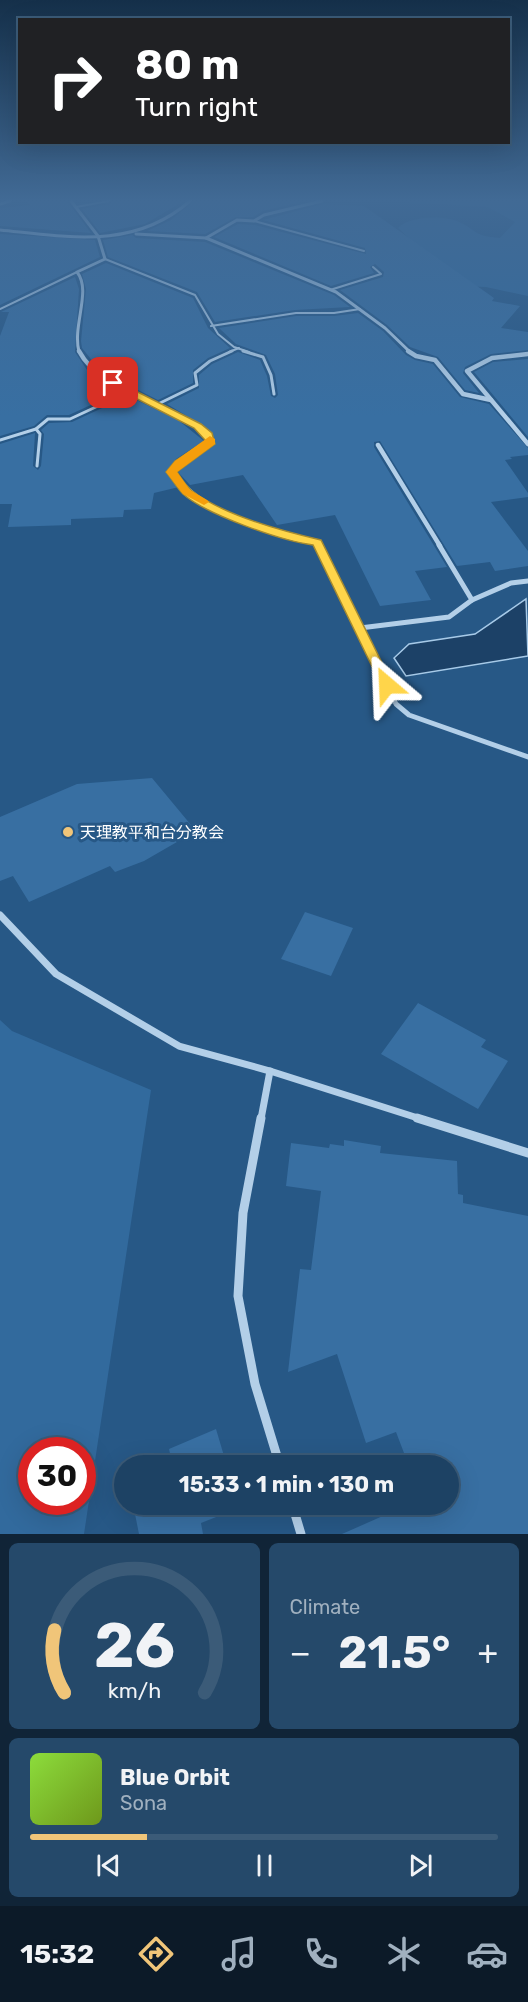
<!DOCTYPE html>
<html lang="en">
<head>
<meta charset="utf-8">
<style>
	:root { --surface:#1d4264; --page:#25496a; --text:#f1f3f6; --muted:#a0b0bf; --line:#3b5b78; --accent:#f0c579 }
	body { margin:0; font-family:Rubik,"Noto Sans JP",sans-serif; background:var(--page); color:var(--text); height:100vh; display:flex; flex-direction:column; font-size:22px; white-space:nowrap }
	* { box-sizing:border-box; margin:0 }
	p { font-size:20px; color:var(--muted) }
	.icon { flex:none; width:33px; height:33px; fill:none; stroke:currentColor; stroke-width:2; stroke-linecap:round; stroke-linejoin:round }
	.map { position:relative; height:1534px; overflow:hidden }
	.side { display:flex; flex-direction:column; gap:9px; padding:9px; background:#102437; flex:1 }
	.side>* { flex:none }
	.hud { position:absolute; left:18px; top:18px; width:492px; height:126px; border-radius:0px; box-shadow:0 6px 24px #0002,0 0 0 2px var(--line); background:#202124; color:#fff; overflow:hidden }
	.speed { position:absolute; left:18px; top:1437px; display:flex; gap:12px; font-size:30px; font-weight:700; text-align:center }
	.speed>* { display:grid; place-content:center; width:78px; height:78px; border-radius:50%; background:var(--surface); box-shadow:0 6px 24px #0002,0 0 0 2px var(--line); line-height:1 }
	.speed .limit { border:9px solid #d22; background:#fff; color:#111 }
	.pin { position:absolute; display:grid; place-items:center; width:51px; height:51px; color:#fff; margin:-26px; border-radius:12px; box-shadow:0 3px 9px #0006 }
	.me { position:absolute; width:66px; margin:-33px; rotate:334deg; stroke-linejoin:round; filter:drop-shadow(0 0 4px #0008) }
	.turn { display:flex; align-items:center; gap:21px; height:126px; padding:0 18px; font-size:27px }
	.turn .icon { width:78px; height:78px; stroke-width:2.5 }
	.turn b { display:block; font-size:42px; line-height:51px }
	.big { font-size:45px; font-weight:700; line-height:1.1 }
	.side .tile { flex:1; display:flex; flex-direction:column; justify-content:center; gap:9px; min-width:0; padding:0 21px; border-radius:9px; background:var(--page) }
	.side .dial { align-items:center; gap:0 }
	.dial svg { height:156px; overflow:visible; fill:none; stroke:var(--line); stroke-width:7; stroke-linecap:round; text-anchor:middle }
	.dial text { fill:var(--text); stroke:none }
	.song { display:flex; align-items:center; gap:18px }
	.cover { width:72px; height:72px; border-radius:9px; background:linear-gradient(135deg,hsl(90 70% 55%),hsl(80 70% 35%)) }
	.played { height:6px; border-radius:3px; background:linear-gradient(90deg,var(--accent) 25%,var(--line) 25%) }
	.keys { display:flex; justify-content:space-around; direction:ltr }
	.heat { display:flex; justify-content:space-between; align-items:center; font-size:33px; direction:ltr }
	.side .tiles { flex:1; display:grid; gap:9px; grid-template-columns:1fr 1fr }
	.tile:last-child { grid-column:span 2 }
	.trip { position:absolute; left:114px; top:1455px; width:345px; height:60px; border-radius:30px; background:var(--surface); box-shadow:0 6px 24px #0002,0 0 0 2px var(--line); font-weight:700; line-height:60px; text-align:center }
	.menu { display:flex; height:96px; justify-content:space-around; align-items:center; background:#0c1a28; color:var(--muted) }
	.menu .icon { width:42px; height:42px }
	.menu .active { color:var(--accent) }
	.menu b { font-size:27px; color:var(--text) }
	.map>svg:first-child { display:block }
	.green { fill:#326a9d; fill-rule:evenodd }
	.water { fill:#1c4167; stroke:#a7cae8; stroke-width:1.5 }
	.building { fill:#386fa2 }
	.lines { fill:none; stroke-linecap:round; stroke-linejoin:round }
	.service-far1 { stroke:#b3cfe8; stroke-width:2 }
	.service { stroke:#b3cfe8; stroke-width:3 }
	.minor-far4 { stroke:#b3cfe8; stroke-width:3 }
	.minor-far3 { stroke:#b3cfe8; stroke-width:4.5 }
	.minor-far2 { stroke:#b3cfe8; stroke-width:5 }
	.minor-far1 { stroke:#b3cfe8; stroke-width:7 }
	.minor { stroke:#b3cfe8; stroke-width:9 }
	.route { fill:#ffd54a; stroke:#a68a30; stroke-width:1.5 }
	.slow { fill:#f59e0b }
	.poi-dot { fill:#f0c579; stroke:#275886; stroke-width:2 }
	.labels { text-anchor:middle; stroke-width:6; stroke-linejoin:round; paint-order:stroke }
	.poi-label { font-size:16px; fill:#fff; stroke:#275886; text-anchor:start }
</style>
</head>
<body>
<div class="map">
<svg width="528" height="1534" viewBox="0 0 528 1534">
	<rect width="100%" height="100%" fill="#275886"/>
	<!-- green -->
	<g class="green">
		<path d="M 385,201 L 528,201 L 528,296 L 486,287 L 460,286 L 398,228 C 409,216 442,215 457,221 C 478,230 472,236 500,238 L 515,222 L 488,207 Z"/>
		<path d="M 0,1020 L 12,1031 L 151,1090 L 84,1534 L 0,1534 ZM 32,1450 L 82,1450 L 82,1502 L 32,1502 Z"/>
	</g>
	<!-- water -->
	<path class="water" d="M 526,599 L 528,656 L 406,676 L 394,658 L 409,644 L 475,634 Z"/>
	<!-- building -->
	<g class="building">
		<path d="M 27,201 L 67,201 L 91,233 L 0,226 L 0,208 L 30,205 Z"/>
		<path d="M 112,201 L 184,201 L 145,224 L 100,233 L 82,209 L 110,204 Z"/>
		<path d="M 194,201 L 298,201 L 301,202 L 263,211 L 253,217 L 236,217 L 205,234 L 147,231 L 171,220 Z"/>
		<path d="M 323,204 L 364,206 L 494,298 L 492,301 L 520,306 L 501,328 L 528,332 L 528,350 L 491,354 L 465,367 L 463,373 L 479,393 L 465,390 L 438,357 L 410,347 L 387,325 L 340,290 L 383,277 L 384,272 L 375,264 L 370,267 L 374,273 L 331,286 L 214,237 L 238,224 L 255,225 L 366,254 L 365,248 L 263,220 Z"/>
		<path d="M 0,234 L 95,240 L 100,257 L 0,305 Z"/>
		<path d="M 132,235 L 136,238 L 205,242 L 334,295 L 350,307 L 295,310 L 215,322 L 197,292 L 108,257 L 103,240 Z"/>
		<path d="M 106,263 L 193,298 L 208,328 L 230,348 L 208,358 L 193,370 L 193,383 L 158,400 L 108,375 L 94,363 L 82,348 L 81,341 L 86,289 L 82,274 Z"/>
		<path d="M 75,277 L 79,289 L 75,352 L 87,370 L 119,392 L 69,415 L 47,415 L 34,426 L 0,436 L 0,336 L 9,312 L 1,312 Z"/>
		<path d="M 358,313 L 383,331 L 406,355 L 415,360 L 433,364 L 460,397 L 489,404 L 528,448 L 528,455 L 510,457 L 512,459 L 505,460 L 528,493 L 528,497 L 491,502 L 528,551 L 528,566 L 495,571 L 490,562 L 457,566 L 380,441 L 374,442 L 374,447 L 447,567 L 415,571 L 431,600 L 380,606 L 335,515 L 277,525 L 243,475 L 190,485 L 178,472 L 215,442 L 200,424 L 167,404 L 199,388 L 199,375 L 212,364 L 238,352 L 260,360 L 267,376 L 271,396 L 275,398 L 278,395 L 275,374 L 266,355 L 236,344 L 219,328 L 296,316 L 334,316 Z"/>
		<path d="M 528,359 L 528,437 L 474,372 L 493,362 Z"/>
		<path d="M 128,396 L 178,420 L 204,441 L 176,459 L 168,470 L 168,475 L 179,487 L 154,493 L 151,509 L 124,510 L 123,517 L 71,519 L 71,525 L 8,527 L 12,504 L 0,504 L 0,444 L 35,433 L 33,466 L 38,470 L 41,466 L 44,434 L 41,430 L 49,423 L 72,422 Z"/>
		<path d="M 152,778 L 196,831 L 144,861 L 115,872 L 110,866 L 29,902 L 13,876 L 0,881 L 0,817 L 77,784 Z"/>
		<path d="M 305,912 L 353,928 L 331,976 L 281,959 Z"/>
		<path d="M 418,1003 L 486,1040 L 481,1047 L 508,1061 L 478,1109 L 381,1054 Z"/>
		<path d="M 344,1140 L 381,1146 L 380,1153 L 457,1161 L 458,1194 L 463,1195 L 463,1203 L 528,1216 L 528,1534 L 342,1534 L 410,1504 L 448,1504 L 448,1466 L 409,1466 L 396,1432 L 366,1443 L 337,1354 L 288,1372 L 300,1269 L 311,1270 L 321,1191 L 286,1186 L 291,1143 L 329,1148 L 330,1144 L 344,1146 Z"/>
		<path d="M 216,1429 L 227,1466 L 153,1466 L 171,1458 L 169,1449 Z"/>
		<path d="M 133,1504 L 238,1504 L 239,1508 L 201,1523 L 203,1534 L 139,1534 Z"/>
	</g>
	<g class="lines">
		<!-- service-far1 -->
		<g class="service-far1">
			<path d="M 76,207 L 109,201"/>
			<path d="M 254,221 L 364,251"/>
			<path d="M 105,259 L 195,295 L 218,334 L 234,347 L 249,352"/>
			<path d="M 330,290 L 381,274 L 373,267"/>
			<path d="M 0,309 L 77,272"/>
			<path d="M 211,326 L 296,313 L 334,313 L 360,309"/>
			<path d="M 229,352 L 239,348"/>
		</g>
		<!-- service -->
		<g class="service">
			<path d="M 243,351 L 263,357 L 271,375 L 274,394"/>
			<path d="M 156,405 L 197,385 L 195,373 L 210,361 L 232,351"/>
			<path d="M 36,429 L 40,434 L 37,466"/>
			<path d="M 0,440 L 36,429 L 48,419 L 70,419 L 128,392"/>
		</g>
		<!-- minor-far4 -->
		<g class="minor-far4">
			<path d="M 71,201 L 98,236 L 105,259 L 77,272 C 92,291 72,325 79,352"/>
			<path d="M 0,204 L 10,201"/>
			<path d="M 0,230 C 69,237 134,250 190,201"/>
			<path d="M 136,234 L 206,238 L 237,220 L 254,221 L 264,215 L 322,201"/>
			<path d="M 206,238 L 336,292 L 385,328 L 410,352"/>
		</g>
		<!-- minor-far3 -->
		<g class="minor-far3">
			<path d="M 79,351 C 103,397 179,399 211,442 L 179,463 L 172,472 C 204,515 266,533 317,542 L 319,546"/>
			<path d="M 408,351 L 416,356 L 435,360 L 463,394 L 491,400"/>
			<path d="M 528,354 L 492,358 L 467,371 L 528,444"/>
			<path d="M 378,445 L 440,546"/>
		</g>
		<!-- minor-far2 -->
		<g class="minor-far2">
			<path d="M 318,545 L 396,704 L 409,715 L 528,757"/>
			<path d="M 439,545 L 472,600"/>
			<path d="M 360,628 L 449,617 L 472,600 L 511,583 L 528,581"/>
		</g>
		<!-- minor-far1 -->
		<g class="minor-far1">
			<path d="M 0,915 L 56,974 L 179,1046 L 270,1071 L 421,1119"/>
			<path d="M 261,1119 L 270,1071"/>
		</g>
		<!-- minor -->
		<g class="minor">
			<path d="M 261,1118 L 243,1213 L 238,1296 L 255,1384 L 280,1466"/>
			<path d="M 417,1118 L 528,1153"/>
			<path d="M 292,1504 L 301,1534"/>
		</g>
	</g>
	<!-- sky -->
	<linearGradient id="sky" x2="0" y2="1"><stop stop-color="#15304a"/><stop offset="0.48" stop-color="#416a95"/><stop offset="1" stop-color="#416a95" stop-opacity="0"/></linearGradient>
	<rect width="528" height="416" fill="url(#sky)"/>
	<!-- route -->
	<path class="route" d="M 110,381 L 116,381 L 201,424 L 212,433 L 215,444 L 177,472 C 181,478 185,485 191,490 C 222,515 282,531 321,540 L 393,685 L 391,688 L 383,688 L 381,685 L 313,545 C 282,541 207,515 183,494 C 177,488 172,479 166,472 L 175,461 L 206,441 L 194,428 L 110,385 Z"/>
	<!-- slow -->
	<path class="slow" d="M 210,436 L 215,439 L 215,444 L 177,472 L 190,490 L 207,500 L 209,502 L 204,505 L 183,494 L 166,472 L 175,461 Z"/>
	<!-- markers -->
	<circle class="poi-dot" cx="68" cy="832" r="6"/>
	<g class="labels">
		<!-- poi labels -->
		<g class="poi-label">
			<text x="80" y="838">天理教平和台分教会</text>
		</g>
	</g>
</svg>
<div class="speed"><div class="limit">30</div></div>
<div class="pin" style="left:113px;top:383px;background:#d93025"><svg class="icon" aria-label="arrive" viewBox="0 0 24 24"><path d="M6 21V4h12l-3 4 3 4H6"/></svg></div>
<svg class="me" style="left:387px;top:685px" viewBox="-20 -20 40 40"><path d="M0-17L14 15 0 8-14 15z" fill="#ffd54a" stroke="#fff" stroke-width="4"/></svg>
<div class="trip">15:33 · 1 min · 130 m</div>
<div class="hud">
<div class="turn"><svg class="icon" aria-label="right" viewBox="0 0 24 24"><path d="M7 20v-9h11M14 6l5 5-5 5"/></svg><div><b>80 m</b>Turn right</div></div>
</div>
</div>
<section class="side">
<div class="tiles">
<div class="tile dial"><svg viewBox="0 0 100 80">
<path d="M14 69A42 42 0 1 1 86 69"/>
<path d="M14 69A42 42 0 0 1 9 37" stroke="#f0c579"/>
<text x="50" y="56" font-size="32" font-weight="700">26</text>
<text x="50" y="72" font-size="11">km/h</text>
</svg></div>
<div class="tile"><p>Climate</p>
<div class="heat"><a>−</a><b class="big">21.5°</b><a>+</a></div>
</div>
<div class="tile">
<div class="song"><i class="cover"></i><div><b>Blue Orbit</b><p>Sona</p></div></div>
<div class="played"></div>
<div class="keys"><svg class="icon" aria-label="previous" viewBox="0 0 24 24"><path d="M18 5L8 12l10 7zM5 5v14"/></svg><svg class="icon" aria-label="pause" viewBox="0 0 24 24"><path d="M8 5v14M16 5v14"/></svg><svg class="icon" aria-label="next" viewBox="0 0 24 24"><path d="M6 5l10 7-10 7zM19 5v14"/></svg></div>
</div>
</div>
</section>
<nav class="menu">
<b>15:32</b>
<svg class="icon active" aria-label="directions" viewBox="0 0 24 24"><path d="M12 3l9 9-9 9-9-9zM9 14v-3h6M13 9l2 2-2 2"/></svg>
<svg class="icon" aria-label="music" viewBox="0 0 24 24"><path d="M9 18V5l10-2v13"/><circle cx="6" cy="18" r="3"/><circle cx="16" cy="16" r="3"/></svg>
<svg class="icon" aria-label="phone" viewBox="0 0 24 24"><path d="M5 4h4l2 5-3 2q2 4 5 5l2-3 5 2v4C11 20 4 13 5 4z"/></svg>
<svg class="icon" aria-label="climate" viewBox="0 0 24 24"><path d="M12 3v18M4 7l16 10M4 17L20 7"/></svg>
<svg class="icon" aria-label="car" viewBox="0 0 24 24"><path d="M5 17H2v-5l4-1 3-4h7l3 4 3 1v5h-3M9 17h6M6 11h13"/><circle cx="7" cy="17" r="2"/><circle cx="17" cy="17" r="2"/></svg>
</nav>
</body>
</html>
